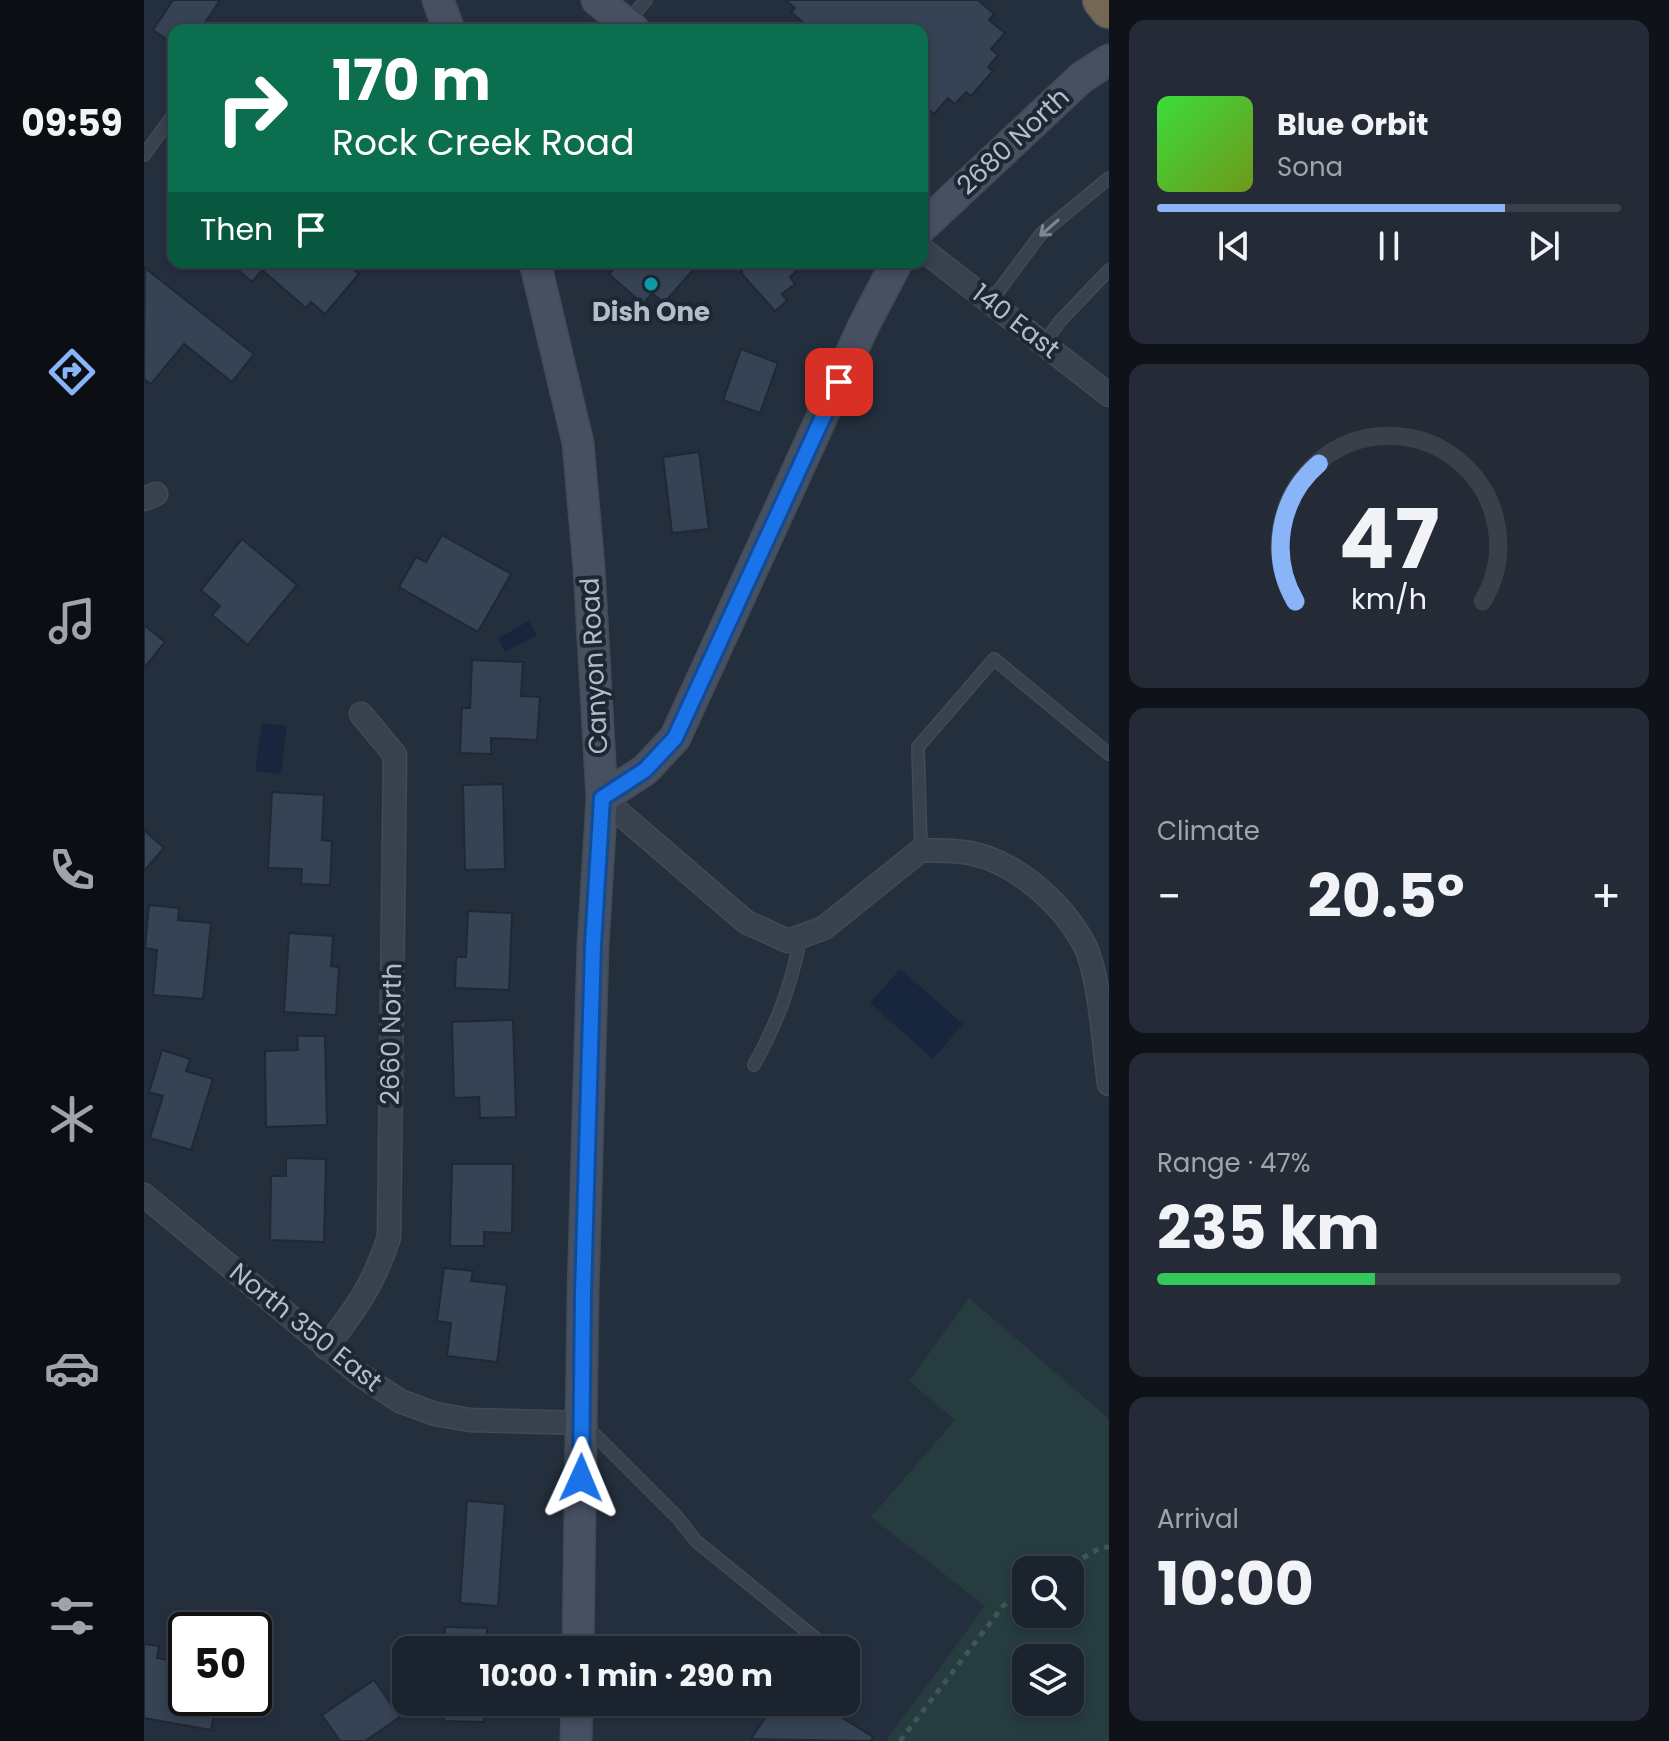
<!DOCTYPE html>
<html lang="en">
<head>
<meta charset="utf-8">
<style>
	:root { --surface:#1b232e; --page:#242b36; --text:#f1f3f6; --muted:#a0a4aa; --line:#39404a; --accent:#8ab4f8 }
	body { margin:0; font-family:Poppins,sans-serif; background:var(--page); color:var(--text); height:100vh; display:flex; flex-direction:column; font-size:30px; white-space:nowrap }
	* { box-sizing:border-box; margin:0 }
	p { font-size:26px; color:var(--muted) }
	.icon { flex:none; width:44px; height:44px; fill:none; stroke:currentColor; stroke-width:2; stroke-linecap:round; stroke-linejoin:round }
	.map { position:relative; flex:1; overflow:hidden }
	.sheet { display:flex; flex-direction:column; gap:20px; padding:20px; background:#0f1319; width:560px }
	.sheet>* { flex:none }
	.banner { position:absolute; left:24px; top:24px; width:760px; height:244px; border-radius:16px; box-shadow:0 4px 12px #0003,0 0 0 2px var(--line); background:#0b6e4f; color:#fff; overflow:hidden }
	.buttons { position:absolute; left:868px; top:1556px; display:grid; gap:16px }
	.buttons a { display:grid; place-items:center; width:72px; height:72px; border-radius:16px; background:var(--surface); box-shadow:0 4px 12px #0003,0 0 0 2px var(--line); font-size:40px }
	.speed { position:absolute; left:24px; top:1612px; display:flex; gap:16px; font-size:40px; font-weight:700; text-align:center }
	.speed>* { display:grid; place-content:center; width:104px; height:104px; border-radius:50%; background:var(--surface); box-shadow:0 4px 12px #0003,0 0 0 2px var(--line); line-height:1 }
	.speed .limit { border:4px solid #111; border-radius:12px; background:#fff; color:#111 }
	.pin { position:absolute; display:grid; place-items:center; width:68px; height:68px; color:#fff; margin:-34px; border-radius:16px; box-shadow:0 4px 12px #0006 }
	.me { position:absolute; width:88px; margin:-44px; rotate:1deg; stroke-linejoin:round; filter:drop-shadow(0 0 6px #0008) }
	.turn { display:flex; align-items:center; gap:28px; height:168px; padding:0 32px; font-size:36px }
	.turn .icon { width:104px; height:104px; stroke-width:2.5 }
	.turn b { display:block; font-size:56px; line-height:68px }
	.then { display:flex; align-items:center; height:76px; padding:0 32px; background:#0003; gap:16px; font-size:30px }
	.big { font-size:60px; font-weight:700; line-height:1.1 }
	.sheet .tile { flex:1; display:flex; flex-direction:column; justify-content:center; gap:12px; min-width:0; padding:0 28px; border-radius:16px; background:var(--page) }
	.sheet .dial { align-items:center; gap:0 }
	.dial svg { height:208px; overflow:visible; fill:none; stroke:var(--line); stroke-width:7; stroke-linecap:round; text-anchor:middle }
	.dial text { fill:var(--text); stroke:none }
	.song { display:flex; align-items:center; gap:24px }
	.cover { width:96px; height:96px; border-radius:12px; background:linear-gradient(135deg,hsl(120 70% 55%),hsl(80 70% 35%)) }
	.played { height:8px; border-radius:4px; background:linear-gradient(90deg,var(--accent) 75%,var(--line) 75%) }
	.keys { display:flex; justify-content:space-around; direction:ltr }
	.heat { display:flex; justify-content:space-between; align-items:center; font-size:44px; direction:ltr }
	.charge { height:12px; border-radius:6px; background:linear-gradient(90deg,#34c759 47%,var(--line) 0) }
	.trip { position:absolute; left:248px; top:1636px; width:468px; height:80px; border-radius:16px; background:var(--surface); box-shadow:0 4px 12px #0003,0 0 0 2px var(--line); font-weight:700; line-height:80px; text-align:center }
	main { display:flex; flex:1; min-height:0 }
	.dock { display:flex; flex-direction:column; width:144px; justify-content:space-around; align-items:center; background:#0b0e12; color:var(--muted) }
	.dock .icon { width:56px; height:56px }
	.dock .current { color:var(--accent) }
	.dock b { font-size:36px; color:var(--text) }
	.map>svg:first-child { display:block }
	.green { fill:#263c3f; fill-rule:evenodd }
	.water { fill:#17263c }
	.building { fill:#364354; stroke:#1f2835; stroke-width:2 }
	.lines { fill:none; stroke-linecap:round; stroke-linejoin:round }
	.lane-casing { stroke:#414a57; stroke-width:14 }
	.street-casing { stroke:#414a57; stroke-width:25 }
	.secondary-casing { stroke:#414a57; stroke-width:33 }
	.highway-casing { stroke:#434c59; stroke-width:41 }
	.path { stroke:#3f5557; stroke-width:5; stroke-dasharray:6 6; stroke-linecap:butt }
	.lane { stroke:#38414e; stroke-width:11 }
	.street { stroke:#38414e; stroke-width:22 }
	.secondary { stroke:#465061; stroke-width:30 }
	.highway { stroke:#746855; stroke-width:38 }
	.oneway { stroke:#7c8592 }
	.route-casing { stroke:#114b97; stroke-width:20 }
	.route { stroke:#1a73e8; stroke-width:14 }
	.culture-dot { fill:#0f9aa8; stroke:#1d2633; stroke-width:3 }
	.labels { text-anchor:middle; stroke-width:8; stroke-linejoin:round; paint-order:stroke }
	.street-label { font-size:26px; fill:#b4bcc9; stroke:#1d2633 }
	.poi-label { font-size:26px; font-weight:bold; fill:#b4bcc9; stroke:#1d2633 }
</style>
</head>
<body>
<main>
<nav class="dock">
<b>09:59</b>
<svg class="icon current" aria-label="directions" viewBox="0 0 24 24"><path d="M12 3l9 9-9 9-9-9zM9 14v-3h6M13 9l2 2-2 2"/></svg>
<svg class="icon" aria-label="music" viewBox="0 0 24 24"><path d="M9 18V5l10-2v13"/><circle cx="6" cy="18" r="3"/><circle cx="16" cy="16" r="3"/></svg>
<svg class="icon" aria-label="phone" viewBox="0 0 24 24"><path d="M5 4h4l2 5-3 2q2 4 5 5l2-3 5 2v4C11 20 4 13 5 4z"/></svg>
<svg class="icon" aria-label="climate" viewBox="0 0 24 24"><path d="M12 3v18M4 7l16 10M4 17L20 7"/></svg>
<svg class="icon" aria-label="car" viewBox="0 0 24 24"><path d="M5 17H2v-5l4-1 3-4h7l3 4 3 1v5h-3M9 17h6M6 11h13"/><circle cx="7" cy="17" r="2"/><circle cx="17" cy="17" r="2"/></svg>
<svg class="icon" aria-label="filters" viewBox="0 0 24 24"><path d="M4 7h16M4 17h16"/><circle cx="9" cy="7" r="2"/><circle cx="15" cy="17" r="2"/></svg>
</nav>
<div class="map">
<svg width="965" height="1741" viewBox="0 0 965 1741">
	<rect width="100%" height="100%" fill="#242f3e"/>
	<!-- green -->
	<path class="green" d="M 825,1298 L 965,1419 L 965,1741 L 742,1741 L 841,1606 L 727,1517 L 811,1420 L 765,1381 ZM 882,1570 L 926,1570 L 926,1614 L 882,1614 ZM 882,1658 L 926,1658 L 926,1702 L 882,1702 Z"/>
	<!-- water -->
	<g class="water">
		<path d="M 385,621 L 393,635 L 361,652 L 354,638 Z"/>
		<path d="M 118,723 L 143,726 L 137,774 L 111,771 Z"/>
		<path d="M 756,969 L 819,1024 L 789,1059 L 726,1003 Z"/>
	</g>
	<!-- building -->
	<g class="building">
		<path d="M 29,0 L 76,0 L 59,26 L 66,30 L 30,30 L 30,44 L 9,30 Z"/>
		<path d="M 641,0 L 834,0 L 850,14 L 845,20 L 861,33 L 847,49 L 854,55 L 844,67 L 849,71 L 827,96 L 822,92 L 811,104 L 804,98 L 790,114 L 778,104 L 778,30 L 668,30 L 647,12 L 651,8 Z"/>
		<path d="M 85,262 L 201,262 L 215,274 L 181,314 L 167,302 L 162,308 L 118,270 L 108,282 Z"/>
		<path d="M 471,262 L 556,262 L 520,303 L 508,293 L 499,304 L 465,274 L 474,264 Z"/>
		<path d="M 598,262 L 644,262 L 652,272 L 646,277 L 651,284 L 638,294 L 643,301 L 631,311 L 598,274 Z"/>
		<path d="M 1,268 L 110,354 L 88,382 L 40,344 L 7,384 L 0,379 Z"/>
		<path d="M 597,349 L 634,363 L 616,413 L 579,400 Z"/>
		<path d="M 555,452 L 565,529 L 528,533 L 519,457 Z"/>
		<path d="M 298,535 L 367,574 L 334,632 L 255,587 L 272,557 L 282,562 Z"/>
		<path d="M 98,539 L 153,585 L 104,645 L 68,615 L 76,606 L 57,590 Z"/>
		<path d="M 0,625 L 21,642 L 0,668 Z"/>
		<path d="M 328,660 L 379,662 L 377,696 L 396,697 L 393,740 L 347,738 L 347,754 L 316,753 L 318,708 L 326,708 Z"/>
		<path d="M 359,784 L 361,869 L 321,870 L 319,785 Z"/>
		<path d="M 128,792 L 180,795 L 178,840 L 188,841 L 186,885 L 157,884 L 158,869 L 124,868 Z"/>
		<path d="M 0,830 L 20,848 L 0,871 Z"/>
		<path d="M 5,905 L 35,908 L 34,920 L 67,923 L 59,999 L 9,995 L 13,950 L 1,948 Z"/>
		<path d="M 324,911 L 368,913 L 365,990 L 311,988 L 312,957 L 322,957 Z"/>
		<path d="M 145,933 L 189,936 L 187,966 L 195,967 L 192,1015 L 140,1012 Z"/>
		<path d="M 369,1020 L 372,1117 L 336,1118 L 335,1097 L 310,1098 L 308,1022 Z"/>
		<path d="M 153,1036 L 181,1036 L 183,1125 L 122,1127 L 121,1051 L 154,1050 Z"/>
		<path d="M 18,1050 L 46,1059 L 42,1071 L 69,1079 L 47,1150 L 6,1138 L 19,1096 L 5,1092 Z"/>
		<path d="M 142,1158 L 182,1159 L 180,1242 L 126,1240 L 127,1176 L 142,1176 Z"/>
		<path d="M 308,1164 L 369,1164 L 368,1233 L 340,1232 L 340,1246 L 306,1246 Z"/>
		<path d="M 300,1268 L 329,1271 L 327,1281 L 363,1285 L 353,1362 L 303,1356 L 307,1323 L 293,1321 Z"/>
		<path d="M 323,1501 L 361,1504 L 354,1606 L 316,1603 Z"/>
		<path d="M 301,1627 L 343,1628 L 343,1650 L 300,1650 Z"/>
		<path d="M 0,1644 L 15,1646 L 13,1658 L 37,1662 L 39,1654 L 42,1654 L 42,1698 L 73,1698 L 67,1730 L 0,1718 Z"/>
		<path d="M 230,1680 L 256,1717 L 221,1741 L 196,1741 L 178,1715 Z"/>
		<path d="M 300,1702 L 341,1702 L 340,1722 L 300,1721 Z"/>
		<path d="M 653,1702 L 673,1702 L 729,1737 L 727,1741 L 607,1739 L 629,1706 L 645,1715 Z"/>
	</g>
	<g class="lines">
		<defs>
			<g id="lane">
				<path d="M 484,21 L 502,0"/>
				<path d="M 0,155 L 30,114"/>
				<path d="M 847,301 L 897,234 L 965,178"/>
				<path d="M 900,343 L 917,320 L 965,270"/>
				<path d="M 777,850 L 774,747 L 850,659 L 965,754"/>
				<path d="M 610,1065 C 635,1019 646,988 657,937"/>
				<path d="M 442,1426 L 533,1517 L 552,1541 L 686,1650"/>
				<path d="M 702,1663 L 704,1664"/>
			</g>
			<g id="street">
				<path d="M 778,249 L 965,395"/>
				<path d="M 0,499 L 12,494"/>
				<path d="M 458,798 L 602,922 L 644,941 L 680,928 L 777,850 C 793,851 811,850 826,853 C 872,862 918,903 940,944 C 956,975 960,1047 965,1084"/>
				<path d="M 0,1195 L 215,1374 L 256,1401 L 291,1414 L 326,1420 L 439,1423"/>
				<path d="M 182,1348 C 213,1307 229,1286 245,1237 L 251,755 L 217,714"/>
			</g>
			<g id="secondary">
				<path d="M 294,0 L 305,30"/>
				<path d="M 453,0 L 490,30"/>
				<path d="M 778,227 L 937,78 L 965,60"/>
				<path d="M 391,262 L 434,443 L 445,568 L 458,798 L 449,945 L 439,1293 L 434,1650"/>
				<path d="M 458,798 L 501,770 L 531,738 L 720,325 L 753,262"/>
				<path d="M 432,1741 L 433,1702"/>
			</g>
			<path id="highway" d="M 958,0 L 965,9"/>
		</defs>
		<!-- lane casing -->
		<use href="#lane" class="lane-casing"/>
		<!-- street casing -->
		<use href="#street" class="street-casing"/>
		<!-- secondary casing -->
		<use href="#secondary" class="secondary-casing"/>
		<!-- highway casing -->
		<use href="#highway" class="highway-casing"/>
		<!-- path -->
		<g class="path">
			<path d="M 918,1570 L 956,1548 L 965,1547"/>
			<path d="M 756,1741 L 859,1606 L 882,1591"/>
		</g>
		<!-- lane -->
		<use href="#lane" class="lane"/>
		<!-- street -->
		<use href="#street" class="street"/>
		<!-- secondary -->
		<use href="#secondary" class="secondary"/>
		<!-- highway -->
		<use href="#highway" class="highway"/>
	</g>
	<!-- one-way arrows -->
	<defs><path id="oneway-shaft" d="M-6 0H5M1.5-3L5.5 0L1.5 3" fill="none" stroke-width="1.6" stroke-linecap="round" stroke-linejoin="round" transform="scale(2)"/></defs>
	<use class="oneway" href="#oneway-shaft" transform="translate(905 228) rotate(139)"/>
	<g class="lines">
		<defs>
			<path id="route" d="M 437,1478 L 439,1293 L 449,945 L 458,798 L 501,770 L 531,738 L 695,382"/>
		</defs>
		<!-- route casing -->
		<use href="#route" class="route-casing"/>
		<!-- route -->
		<use href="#route" class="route"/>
	</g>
	<!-- markers -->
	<circle class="culture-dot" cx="507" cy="284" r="8"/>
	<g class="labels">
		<!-- street labels -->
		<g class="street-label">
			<text transform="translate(869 141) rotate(-43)" y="9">2680 North</text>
			<text transform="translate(872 321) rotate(38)" y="9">140 East</text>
			<text transform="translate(450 666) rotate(-93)" y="9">Canyon Road</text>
			<text transform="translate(247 1034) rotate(-89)" y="9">2660 North</text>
			<text transform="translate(162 1327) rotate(39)" y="9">North 350 East</text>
		</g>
		<!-- poi labels -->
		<g class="poi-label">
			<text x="507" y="321">Dish One</text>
		</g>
	</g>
</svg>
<div class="buttons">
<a><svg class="icon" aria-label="search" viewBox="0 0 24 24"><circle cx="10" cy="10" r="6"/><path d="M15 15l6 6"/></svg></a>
<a><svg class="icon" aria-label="layers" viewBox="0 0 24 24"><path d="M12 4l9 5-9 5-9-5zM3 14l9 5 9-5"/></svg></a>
</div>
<div class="speed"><div class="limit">50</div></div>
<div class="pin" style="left:695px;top:382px;background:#d93025"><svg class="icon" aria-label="arrive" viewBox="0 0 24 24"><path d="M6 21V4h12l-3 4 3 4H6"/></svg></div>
<svg class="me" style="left:437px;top:1478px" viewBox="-20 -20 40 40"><path d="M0-17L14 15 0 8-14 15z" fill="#1a73e8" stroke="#fff" stroke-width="4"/></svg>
<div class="trip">10:00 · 1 min · 290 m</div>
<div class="banner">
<div class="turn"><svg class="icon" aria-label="right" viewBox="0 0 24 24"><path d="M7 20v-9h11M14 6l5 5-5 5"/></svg><div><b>170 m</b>Rock Creek Road</div></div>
<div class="then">Then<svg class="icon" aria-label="arrive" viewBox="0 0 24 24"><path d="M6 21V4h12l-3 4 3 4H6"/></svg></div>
</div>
</div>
<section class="sheet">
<div class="tile">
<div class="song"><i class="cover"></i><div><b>Blue Orbit</b><p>Sona</p></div></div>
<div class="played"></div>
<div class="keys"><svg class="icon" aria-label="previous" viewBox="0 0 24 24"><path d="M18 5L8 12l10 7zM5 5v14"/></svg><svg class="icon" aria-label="pause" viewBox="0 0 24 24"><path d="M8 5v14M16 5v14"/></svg><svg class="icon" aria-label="next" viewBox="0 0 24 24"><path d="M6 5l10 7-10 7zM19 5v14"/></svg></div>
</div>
<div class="tile dial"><svg viewBox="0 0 100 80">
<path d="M14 69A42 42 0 1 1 86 69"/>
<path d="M14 69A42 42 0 0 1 23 16" stroke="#8ab4f8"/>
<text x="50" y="56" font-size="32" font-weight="700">47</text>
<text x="50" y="72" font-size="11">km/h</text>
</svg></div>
<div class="tile"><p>Climate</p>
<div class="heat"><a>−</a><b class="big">20.5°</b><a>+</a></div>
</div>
<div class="tile"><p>Range · 47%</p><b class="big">235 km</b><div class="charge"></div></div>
<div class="tile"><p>Arrival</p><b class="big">10:00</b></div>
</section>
</main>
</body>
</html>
